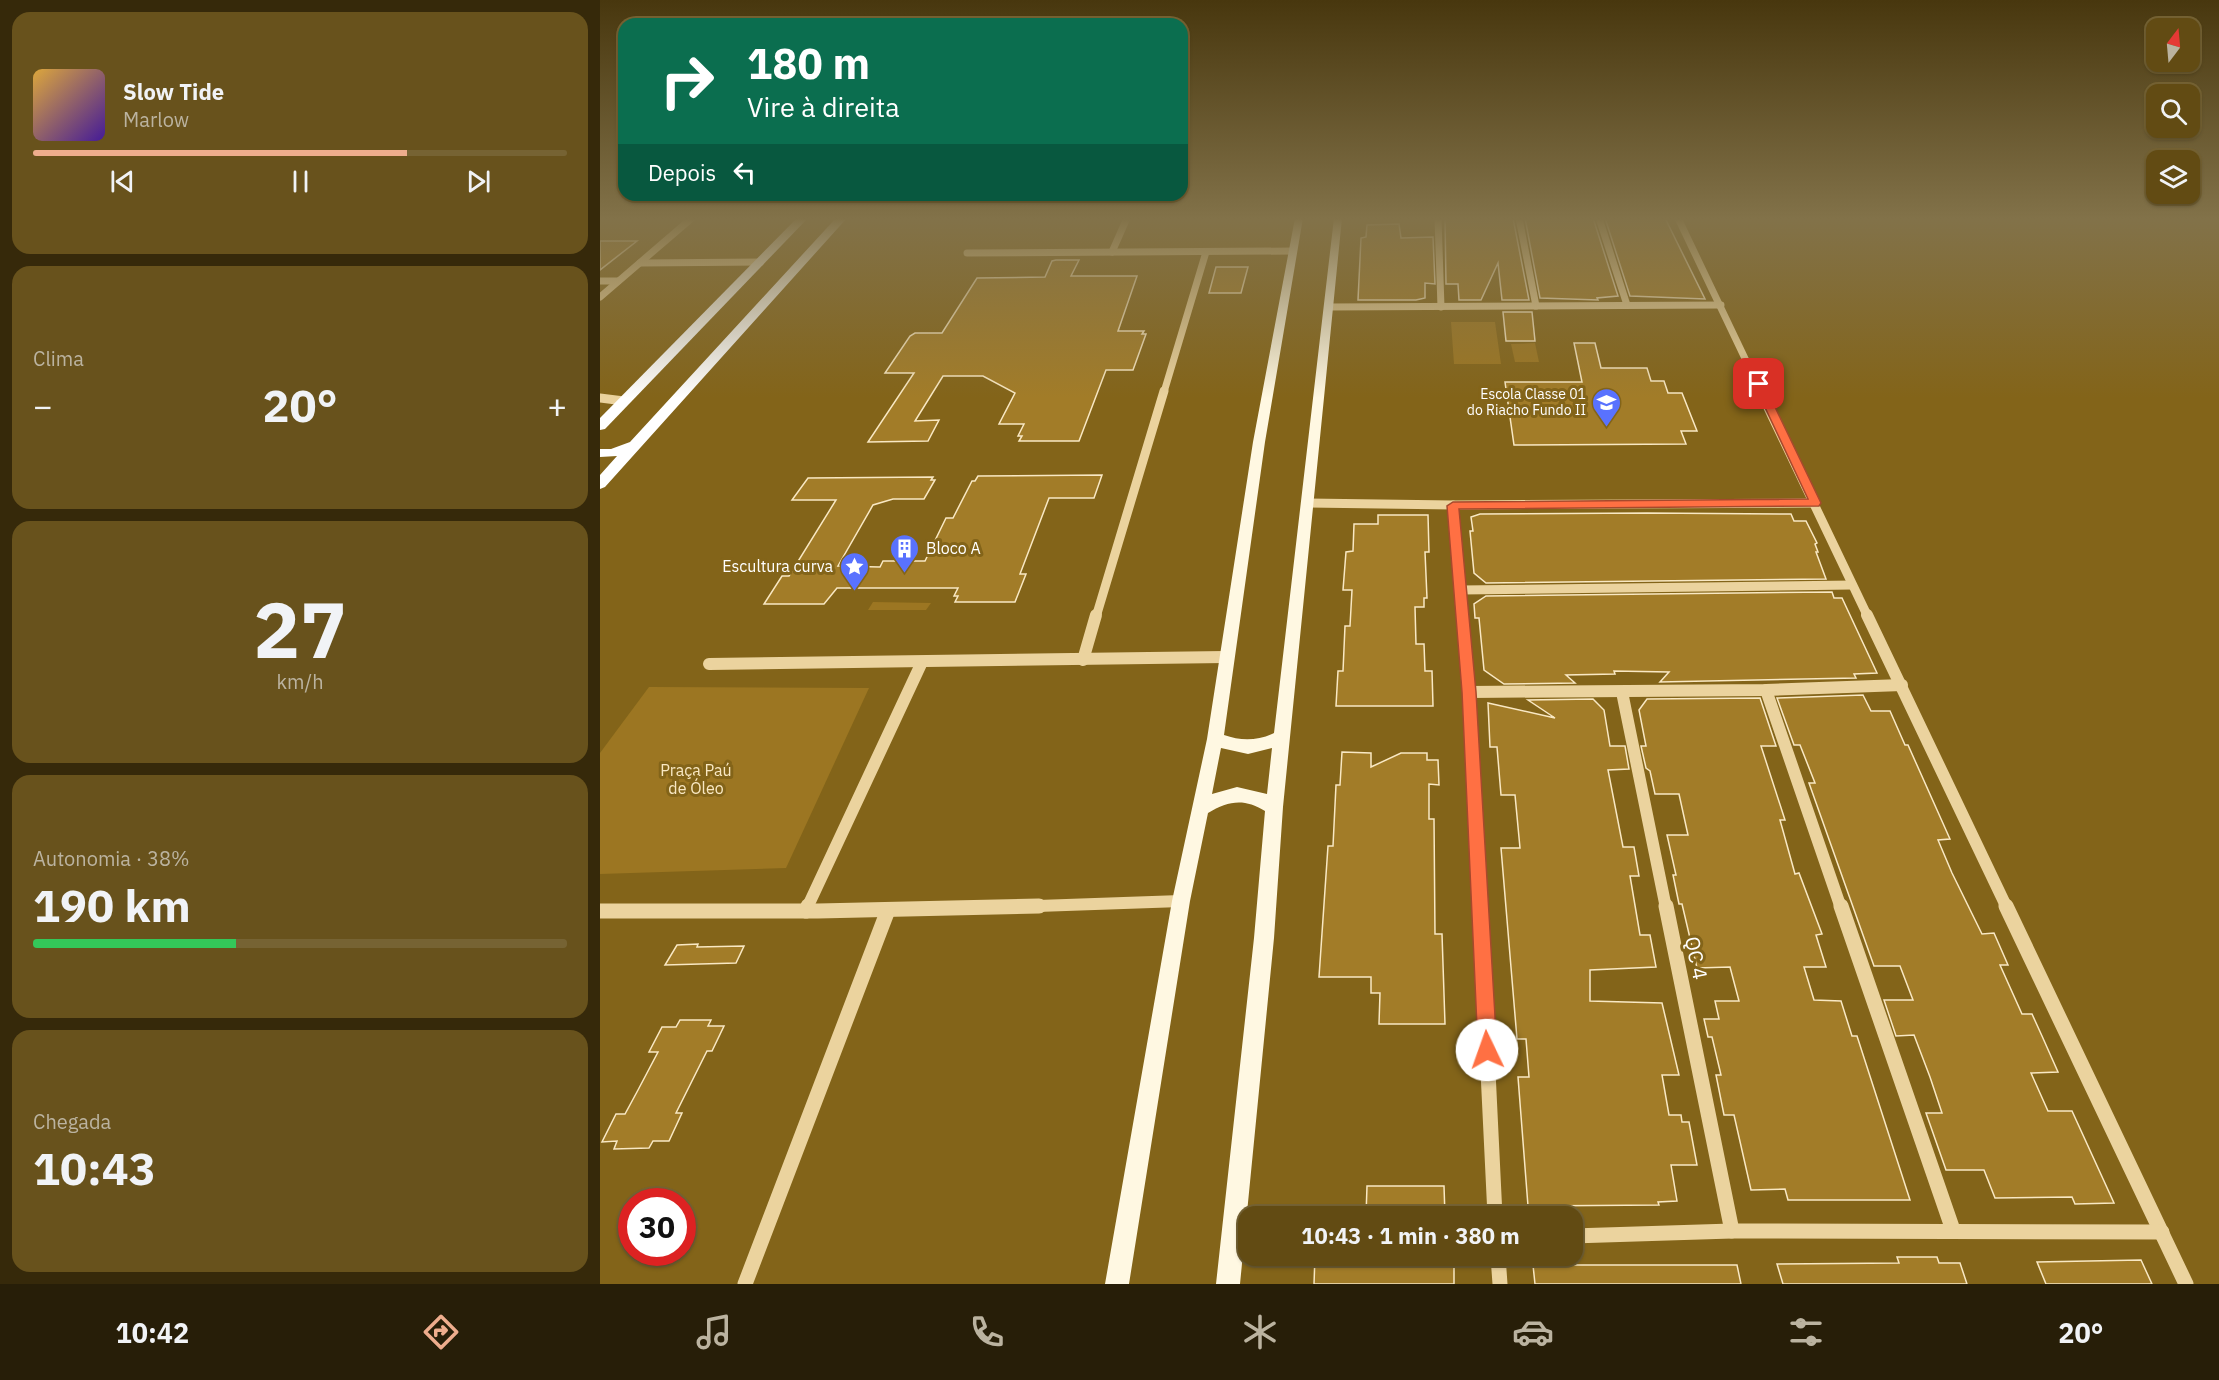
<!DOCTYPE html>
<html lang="pt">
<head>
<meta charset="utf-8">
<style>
	:root { --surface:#624b13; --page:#68521c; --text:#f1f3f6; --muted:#bbb3a0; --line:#766333; --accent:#eead8d }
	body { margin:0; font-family:"IBM Plex Sans",sans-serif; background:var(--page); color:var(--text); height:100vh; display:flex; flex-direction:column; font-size:22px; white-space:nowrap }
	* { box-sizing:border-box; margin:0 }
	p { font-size:20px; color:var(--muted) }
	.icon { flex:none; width:33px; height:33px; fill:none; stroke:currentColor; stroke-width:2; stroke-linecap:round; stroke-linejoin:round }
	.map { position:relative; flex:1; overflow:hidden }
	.details { display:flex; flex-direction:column; gap:12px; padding:12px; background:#36290a; width:600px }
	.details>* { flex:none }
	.banner { position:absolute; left:18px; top:18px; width:570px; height:183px; border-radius:18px; box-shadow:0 2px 4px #0004,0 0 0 2px var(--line); background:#0b6e4f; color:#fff; overflow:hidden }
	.needle { width:39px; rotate:16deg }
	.tools { position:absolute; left:1546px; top:18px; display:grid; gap:12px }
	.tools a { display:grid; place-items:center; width:54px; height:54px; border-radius:12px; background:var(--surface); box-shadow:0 2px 4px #0004,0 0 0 2px var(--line); font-size:30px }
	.speed { position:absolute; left:18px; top:1188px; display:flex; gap:12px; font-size:30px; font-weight:700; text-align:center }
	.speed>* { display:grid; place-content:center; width:78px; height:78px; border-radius:50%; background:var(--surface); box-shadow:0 2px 4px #0004,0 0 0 2px var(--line); line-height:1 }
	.speed .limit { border:9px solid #d22; background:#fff; color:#111 }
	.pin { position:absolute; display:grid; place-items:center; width:51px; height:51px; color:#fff; margin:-26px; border-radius:12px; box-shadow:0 3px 9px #0006 }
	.me { position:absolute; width:66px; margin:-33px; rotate:357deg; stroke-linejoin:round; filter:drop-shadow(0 0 4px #0008) }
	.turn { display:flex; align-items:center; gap:21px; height:126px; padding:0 30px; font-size:27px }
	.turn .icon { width:78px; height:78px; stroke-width:2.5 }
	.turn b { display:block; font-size:42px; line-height:51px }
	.then { display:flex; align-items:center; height:57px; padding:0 30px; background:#0003; gap:12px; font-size:22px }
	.big { font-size:45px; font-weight:700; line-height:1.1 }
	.details .card { flex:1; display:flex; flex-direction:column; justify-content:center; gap:9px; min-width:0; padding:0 21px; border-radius:18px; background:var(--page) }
	.details .dial { align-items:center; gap:0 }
	.dial b { font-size:78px; line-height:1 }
	.song { display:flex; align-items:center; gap:18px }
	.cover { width:72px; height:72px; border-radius:9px; background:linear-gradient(135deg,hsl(40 70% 55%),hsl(260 70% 35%)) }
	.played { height:6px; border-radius:3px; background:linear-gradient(90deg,var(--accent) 70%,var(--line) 70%) }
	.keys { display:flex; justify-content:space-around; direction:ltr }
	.heat { display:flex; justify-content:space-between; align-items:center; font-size:33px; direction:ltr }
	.charge { height:9px; border-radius:4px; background:linear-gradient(90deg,#34c759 38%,var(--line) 0) }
	.trip { position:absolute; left:638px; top:1206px; width:345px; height:60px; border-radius:18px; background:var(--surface); box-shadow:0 2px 4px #0004,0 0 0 2px var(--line); font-weight:700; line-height:60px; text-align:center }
	.menu { display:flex; height:96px; justify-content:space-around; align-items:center; background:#271e08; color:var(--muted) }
	.menu .icon { width:42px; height:42px }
	.menu .selected { color:var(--accent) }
	.menu b { font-size:27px; color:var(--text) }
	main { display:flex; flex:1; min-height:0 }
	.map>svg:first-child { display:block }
	.green { fill:#9c7622 }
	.building { fill:#a27c28; stroke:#f9e8c3; stroke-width:1.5 }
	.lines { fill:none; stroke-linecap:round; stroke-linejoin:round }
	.minor-far3 { stroke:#ebd39e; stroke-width:7 }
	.minor-far2 { stroke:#ebd39e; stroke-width:9 }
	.minor-far1 { stroke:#ebd39e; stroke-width:12 }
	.minor { stroke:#ebd39e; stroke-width:15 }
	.major { fill:#fff8e2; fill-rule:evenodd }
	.highway { fill:#fff; fill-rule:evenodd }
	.route { fill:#ff7043; stroke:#a6492c; stroke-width:1.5 }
	.labels { text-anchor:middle; stroke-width:6; stroke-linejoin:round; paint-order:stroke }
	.far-poi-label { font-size:14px; fill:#fff; stroke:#836419; text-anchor:end }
	.poi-label { font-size:16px; fill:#fff; stroke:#836419; text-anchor:start }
	.park-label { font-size:16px; fill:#f9e8c3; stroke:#836419 }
	.near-street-label { font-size:20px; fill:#fff; stroke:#836419 }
</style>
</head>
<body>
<main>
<section class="details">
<div class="card">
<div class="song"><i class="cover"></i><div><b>Slow Tide</b><p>Marlow</p></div></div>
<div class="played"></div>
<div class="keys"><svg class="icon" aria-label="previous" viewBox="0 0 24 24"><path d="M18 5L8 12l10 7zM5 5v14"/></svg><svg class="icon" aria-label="pause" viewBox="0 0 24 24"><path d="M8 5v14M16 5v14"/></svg><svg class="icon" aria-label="next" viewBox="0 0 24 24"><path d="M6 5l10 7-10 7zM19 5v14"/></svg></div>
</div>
<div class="card"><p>Clima</p>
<div class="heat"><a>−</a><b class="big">20°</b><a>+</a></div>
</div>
<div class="card dial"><b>27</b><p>km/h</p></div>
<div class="card"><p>Autonomia · 38%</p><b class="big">190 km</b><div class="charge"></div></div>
<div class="card"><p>Chegada</p><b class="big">10:43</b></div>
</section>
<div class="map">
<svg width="1619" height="1284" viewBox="0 0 1619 1284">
	<rect width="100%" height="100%" fill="#836419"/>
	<!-- green -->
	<g class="green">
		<path d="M 851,322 L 895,322 L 901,364 L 854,364 Z"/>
		<path d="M 935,343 L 939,362 L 915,362 L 911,344 Z"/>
		<path d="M 273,602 L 331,603 L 326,610 L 268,610 Z"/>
		<path d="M 49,687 L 269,688 L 186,868 L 0,874 L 0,753 Z"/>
	</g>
	<!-- building -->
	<g class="building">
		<path d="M 845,218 L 913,218 L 929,300 L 902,300 L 898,263 L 881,300 L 859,300 L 858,284 L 846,284 Z"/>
		<path d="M 925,218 L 993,218 L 1018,296 L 997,298 L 998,300 L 940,298 Z"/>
		<path d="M 1005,218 L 1065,218 L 1105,299 L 1030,296 Z"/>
		<path d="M 799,224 L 801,238 L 833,237 L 835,284 L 825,283 L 825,298 L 816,300 L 758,300 L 761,238 L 766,237 L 767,225 Z"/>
		<path d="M 0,241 L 37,241 L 0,270 Z"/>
		<path d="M 456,260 L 479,260 L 471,276 L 537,276 L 518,331 L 544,331 L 542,334 L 546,334 L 533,370 L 506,370 L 479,441 L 419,441 L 422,436 L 418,436 L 424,424 L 399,424 L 415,393 L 383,376 L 343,376 L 315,421 L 339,420 L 328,441 L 268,442 L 314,373 L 285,373 L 310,336 L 315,333 L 342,333 L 377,278 L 445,277 L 452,261 Z"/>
		<path d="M 616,267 L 648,267 L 641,293 L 609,293 Z"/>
		<path d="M 903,312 L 932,312 L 935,341 L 906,341 Z"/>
		<path d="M 974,343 L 995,343 L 1001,368 L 1047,368 L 1051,381 L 1064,381 L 1068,393 L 1082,393 L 1097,431 L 1081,431 L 1086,444 L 914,445 L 905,382 L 982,382 Z"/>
		<path d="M 502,475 L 494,498 L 449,498 L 420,574 L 426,574 L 415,602 L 355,602 L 358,596 L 354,596 L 358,588 L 237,588 L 224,604 L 164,604 L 182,576 L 189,576 L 236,500 L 192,500 L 208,478 L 333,477 L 331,480 L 335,480 L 324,499 L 293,499 L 273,505 L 238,566 L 280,567 L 283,561 L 325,561 L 346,518 L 353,518 L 372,481 L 375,481 L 378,476 Z"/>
		<path d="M 1047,513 L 1191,514 L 1194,521 L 1206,521 L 1217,543 L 1215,544 L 1218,552 L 1216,552 L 1226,579 L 886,583 L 874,573 L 870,531 L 873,531 L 871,517 L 880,514 Z"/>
		<path d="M 778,515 L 828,515 L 829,552 L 825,552 L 827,598 L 824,598 L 824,607 L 815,607 L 816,644 L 824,644 L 825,671 L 832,671 L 833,706 L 736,706 L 738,671 L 743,671 L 745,626 L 750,626 L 752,590 L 743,590 L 746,552 L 753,551 L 754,524 L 778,524 Z"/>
		<path d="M 1232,592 L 1234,598 L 1242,598 L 1277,673 L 1254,674 L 1256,678 L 1060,682 L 1069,672 L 1014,671 L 1015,674 L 966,675 L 975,683 L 904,684 L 884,670 L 879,618 L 875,618 L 874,604 L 886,596 Z"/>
		<path d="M 1263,695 L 1271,711 L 1290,711 L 1305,745 L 1308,745 L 1350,839 L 1338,840 L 1352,873 L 1382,934 L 1394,933 L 1408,965 L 1400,965 L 1422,1014 L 1432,1014 L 1442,1036 L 1458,1072 L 1431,1073 L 1448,1111 L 1472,1111 L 1514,1203 L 1475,1204 L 1472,1197 L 1395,1198 L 1384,1170 L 1346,1170 L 1326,1113 L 1342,1113 L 1330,1077 L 1314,1035 L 1296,1036 L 1284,1000 L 1313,1000 L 1300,966 L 1274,966 L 1209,783 L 1215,783 L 1200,745 L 1194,745 L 1177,698 Z"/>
		<path d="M 1160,698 L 1176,746 L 1161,746 L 1185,820 L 1180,820 L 1195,874 L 1199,873 L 1222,934 L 1216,935 L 1226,967 L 1204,967 L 1214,1000 L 1241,1001 L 1252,1036 L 1257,1036 L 1310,1200 L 1188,1200 L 1185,1189 L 1151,1190 L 1134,1115 L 1124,1115 L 1116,1075 L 1121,1075 L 1112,1037 L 1108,1037 L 1104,1019 L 1119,1019 L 1115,1001 L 1139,1001 L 1130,967 L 1097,968 L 1082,904 L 1079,904 L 1073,875 L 1076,875 L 1067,835 L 1088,835 L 1079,794 L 1055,794 L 1050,771 L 1046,768 L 1041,746 L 1046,746 L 1039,710 L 1047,699 Z"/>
		<path d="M 993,699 L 1004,710 L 1010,746 L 1025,746 L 1029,769 L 1008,770 L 1023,847 L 1034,847 L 1039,876 L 1030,876 L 1040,935 L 1050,935 L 1056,967 L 990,970 L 990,1001 L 1062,1003 L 1079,1075 L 1062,1075 L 1069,1115 L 1081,1115 L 1082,1122 L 1089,1122 L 1097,1165 L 1071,1165 L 1077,1201 L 1058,1202 L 1059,1205 L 928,1206 L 918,1077 L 929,1077 L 926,1039 L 917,1039 L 901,848 L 920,848 L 915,795 L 901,795 L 897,747 L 890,747 L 888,703 L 955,718 L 928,700 Z"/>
		<path d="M 742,752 L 771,753 L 771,767 L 801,753 L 827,753 L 827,760 L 838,760 L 839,785 L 829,784 L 829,819 L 834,819 L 835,934 L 842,934 L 845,1024 L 779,1024 L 780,993 L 771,993 L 771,977 L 719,977 L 728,846 L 733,846 L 736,785 L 740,785 Z"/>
		<path d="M 98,944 L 97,947 L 144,946 L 136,963 L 65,965 L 77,945 Z"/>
		<path d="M 80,1020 L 111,1020 L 108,1026 L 124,1026 L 112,1051 L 107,1051 L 76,1113 L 82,1113 L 69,1141 L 53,1141 L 49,1148 L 14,1149 L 17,1141 L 2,1142 L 16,1114 L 25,1114 L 38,1090 L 58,1052 L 49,1052 L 62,1027 L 76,1027 Z"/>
		<path d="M 767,1186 L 844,1186 L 845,1216 L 766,1216 Z"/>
		<path d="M 715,1256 L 854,1256 L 854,1284 L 714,1284 Z"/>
		<path d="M 1297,1257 L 1337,1257 L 1339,1263 L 1360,1263 L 1367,1284 L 1183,1284 L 1177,1264 L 1299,1263 Z"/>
		<path d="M 1541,1260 L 1552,1284 L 1446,1284 L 1437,1262 Z"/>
		<path d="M 933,1265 L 1137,1265 L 1141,1284 L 935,1284 Z"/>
	</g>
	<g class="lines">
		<!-- minor-far3 -->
		<g class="minor-far3">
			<path d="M 838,218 L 841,307"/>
			<path d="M 919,218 L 936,306"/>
			<path d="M 999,218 L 1027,305"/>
			<path d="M 1078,218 L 1161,392"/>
			<path d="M 512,252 L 527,218"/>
			<path d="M 367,253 L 692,251"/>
			<path d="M 40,263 L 161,262"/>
			<path d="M 0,281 L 18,281"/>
			<path d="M 0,297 L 92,218"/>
			<path d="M 728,307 L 1121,305"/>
			<path d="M 564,392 L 606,252"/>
		</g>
		<!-- minor-far2 -->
		<g class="minor-far2">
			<path d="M 1160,391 L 1268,617"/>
			<path d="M 0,398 L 24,401"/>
			<path d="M 708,503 L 853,505 L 1215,503"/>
			<path d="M 853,505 L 863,617"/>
			<path d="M 861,590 L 1252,585"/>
			<path d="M 496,617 L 564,391"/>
		</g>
		<!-- minor-far1 -->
		<g class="minor-far1">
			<path d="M 862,615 L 869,692 L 880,908"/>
			<path d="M 1267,615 L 1407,908"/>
			<path d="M 483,660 L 496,615"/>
			<path d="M 109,664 L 625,657"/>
			<path d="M 1166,690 L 1241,908"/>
			<path d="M 869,692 L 1166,690 L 1302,685"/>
			<path d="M 1022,692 L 1066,908"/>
			<path d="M 207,908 L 322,662"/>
			<path d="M 382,908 L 581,901"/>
		</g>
		<!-- minor -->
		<g class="minor">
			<path d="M 880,906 L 895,1216"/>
			<path d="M 1066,906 L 1132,1231"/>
			<path d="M 1241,906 L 1353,1230"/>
			<path d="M 1406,906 L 1586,1284"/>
			<path d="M 0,911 L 218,911 L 439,906"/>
			<path d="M 206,911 L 208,906"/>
			<path d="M 972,1236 L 1132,1231 L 1562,1232"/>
			<path d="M 898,1256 L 900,1284"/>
			<path d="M 145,1284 L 288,910"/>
		</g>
		<!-- major -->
		<path class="major" d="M 695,218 L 703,218 L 665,442 L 624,735 C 641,741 657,741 674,733 L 734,218 L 742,218 L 683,807 L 674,938 L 640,1284 L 616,1284 L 654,938 L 665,811 C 644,798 628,801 608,813 L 590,901 L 529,1284 L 505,1284 L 572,901 L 607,739 L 653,442 ZM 621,748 L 648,754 L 672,748 L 667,794 L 637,787 L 612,794 Z"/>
		<!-- highway -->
		<g class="highway">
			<path d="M 197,218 L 208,218 L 5,429 L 0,430 L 0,418 Z"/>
			<path d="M 236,218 L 247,218 L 5,487 L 0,489 L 0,475 L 17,456 L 0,457 L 0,449 L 11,449 L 30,442 Z"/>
		</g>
	</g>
	<!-- sky -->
	<linearGradient id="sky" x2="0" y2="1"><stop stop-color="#48370e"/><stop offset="0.55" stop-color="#827249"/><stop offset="1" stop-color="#827249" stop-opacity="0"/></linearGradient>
	<rect width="1619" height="398" fill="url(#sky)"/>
	<!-- route -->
	<path class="route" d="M 1159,381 L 1164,384 L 1221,503 L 1219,506 L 859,509 L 876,692 L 897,1050 L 894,1056 L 887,1059 L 880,1056 L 878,1050 L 862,692 L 847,506 L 853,502 L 1208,499 L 1154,384 Z"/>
	<!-- icons -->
	<defs>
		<symbol id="school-pin" viewBox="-11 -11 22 30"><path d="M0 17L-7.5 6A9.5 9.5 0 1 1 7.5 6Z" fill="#5972fe" stroke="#836419"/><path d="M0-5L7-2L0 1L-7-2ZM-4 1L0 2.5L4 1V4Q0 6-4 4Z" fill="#fff"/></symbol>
		<symbol id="building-pin" viewBox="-11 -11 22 30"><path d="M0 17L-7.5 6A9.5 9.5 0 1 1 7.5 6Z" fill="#5972fe" stroke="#836419"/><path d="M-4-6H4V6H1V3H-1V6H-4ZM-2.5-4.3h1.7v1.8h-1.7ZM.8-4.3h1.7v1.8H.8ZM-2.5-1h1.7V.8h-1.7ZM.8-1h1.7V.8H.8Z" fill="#fff"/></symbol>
		<symbol id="sight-pin" viewBox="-11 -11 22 30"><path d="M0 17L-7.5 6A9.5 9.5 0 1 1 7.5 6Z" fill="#5972fe" stroke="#836419"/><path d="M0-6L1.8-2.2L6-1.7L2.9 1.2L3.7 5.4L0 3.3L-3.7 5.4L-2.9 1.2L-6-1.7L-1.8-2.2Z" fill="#fff"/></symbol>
	</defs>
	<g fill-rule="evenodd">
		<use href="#school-pin" x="990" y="386" width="33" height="45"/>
		<use href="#building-pin" x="288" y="532" width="33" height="45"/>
		<use href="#sight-pin" x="238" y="550" width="33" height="45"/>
	</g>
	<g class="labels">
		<!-- far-poi labels -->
		<g class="far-poi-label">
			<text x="986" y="399">Escola Classe 01<tspan x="986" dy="16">do Riacho Fundo II</tspan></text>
		</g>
		<!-- poi labels -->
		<g class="poi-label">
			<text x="326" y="554">Bloco A</text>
			<text x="233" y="572" text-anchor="end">Escultura curva</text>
		</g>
		<!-- park labels -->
		<g class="park-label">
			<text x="96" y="776">Praça Paú<tspan x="96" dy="18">de Óleo</tspan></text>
		</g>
		<!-- near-street labels -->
		<g class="near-street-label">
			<text transform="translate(1096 958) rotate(78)" y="7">QC 4</text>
		</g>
	</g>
</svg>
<div class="tools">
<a><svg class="needle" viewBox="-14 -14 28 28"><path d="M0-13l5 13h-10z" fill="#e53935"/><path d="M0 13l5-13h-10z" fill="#bbb3a0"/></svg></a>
<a><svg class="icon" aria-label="search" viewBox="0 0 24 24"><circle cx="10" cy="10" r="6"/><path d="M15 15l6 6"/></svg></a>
<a><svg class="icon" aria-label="layers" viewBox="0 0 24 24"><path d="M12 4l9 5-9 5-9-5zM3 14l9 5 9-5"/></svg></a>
</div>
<div class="speed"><div class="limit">30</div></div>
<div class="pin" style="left:1159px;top:384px;background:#d93025"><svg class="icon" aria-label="arrive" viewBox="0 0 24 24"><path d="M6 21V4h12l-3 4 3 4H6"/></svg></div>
<svg class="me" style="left:887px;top:1050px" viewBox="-20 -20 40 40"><circle r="19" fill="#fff"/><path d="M0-13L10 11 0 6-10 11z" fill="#ff7043"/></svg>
<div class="trip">10:43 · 1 min · 380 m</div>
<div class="banner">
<div class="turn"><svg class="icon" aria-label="right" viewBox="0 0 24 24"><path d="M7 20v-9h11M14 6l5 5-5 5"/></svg><div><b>180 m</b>Vire à direita</div></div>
<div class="then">Depois<svg class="icon" aria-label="left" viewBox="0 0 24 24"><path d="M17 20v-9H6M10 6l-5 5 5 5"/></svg></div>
</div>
</div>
</main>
<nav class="menu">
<b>10:42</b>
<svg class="icon selected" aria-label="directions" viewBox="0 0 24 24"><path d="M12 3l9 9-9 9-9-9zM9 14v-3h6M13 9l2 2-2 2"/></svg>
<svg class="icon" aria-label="music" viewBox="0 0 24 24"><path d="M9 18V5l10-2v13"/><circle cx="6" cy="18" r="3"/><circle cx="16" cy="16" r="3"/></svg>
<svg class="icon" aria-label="phone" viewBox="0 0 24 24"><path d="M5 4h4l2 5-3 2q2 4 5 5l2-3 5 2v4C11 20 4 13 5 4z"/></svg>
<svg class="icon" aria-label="climate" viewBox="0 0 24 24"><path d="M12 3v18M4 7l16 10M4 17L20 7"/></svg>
<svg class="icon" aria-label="car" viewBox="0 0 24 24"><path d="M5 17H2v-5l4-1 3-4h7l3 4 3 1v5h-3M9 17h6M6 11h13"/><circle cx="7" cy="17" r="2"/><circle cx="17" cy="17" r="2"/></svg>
<svg class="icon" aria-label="filters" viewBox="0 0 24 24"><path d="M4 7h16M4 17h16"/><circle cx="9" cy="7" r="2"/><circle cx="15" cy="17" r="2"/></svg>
<b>20°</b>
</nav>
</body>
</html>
